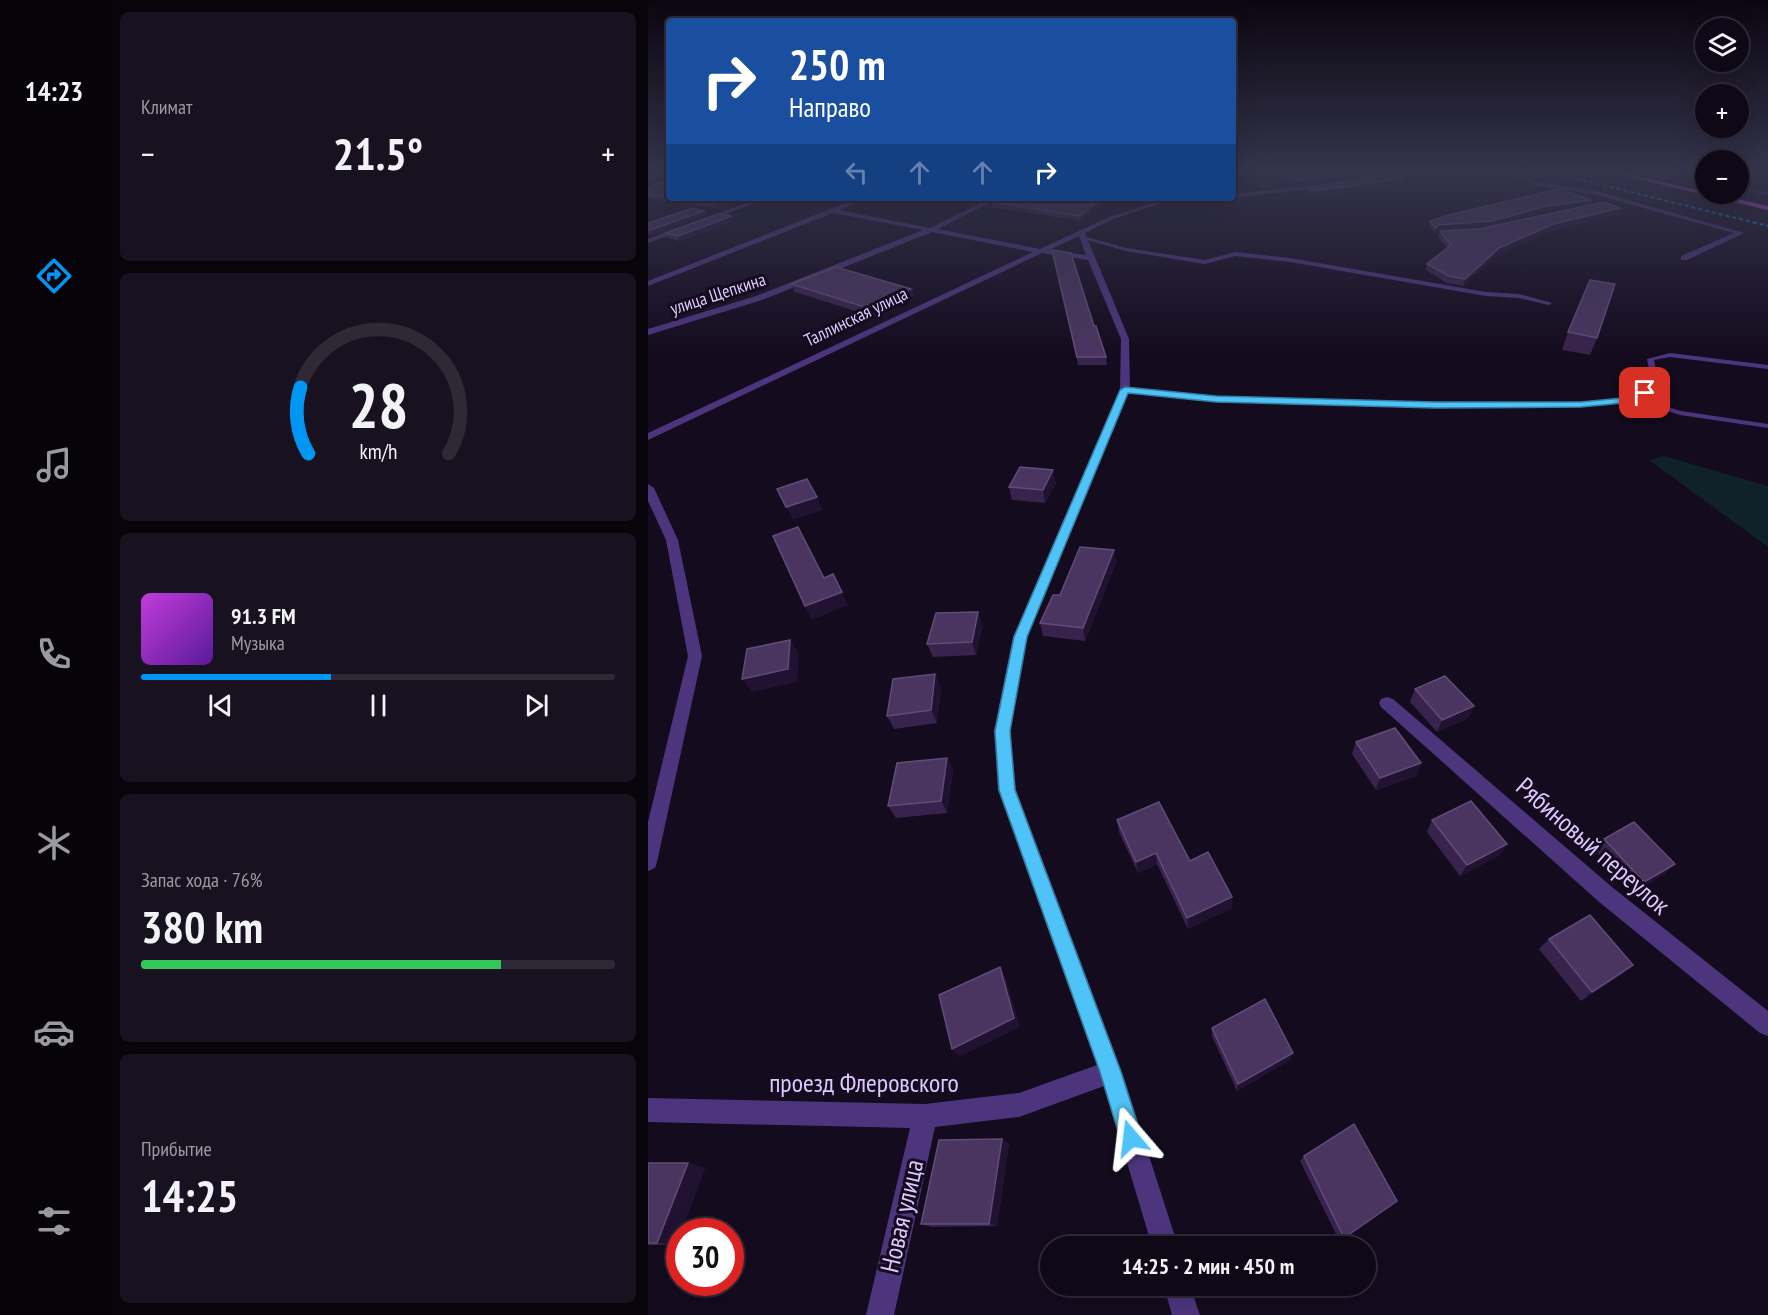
<!DOCTYPE html>
<html lang="ru">
<head>
<meta charset="utf-8">
<style>
	:root { --surface:#0f0816; --page:#18111f; --text:#f1f3f6; --muted:#9b9aa1; --line:#2f2935; --accent:#0096f3 }
	body { margin:0; font-family:"PT Sans Narrow",sans-serif; background:var(--page); color:var(--text); height:100vh; display:flex; flex-direction:column; font-size:22px; white-space:nowrap }
	* { box-sizing:border-box; margin:0 }
	p { font-size:20px; color:var(--muted) }
	.icon { flex:none; width:33px; height:33px; fill:none; stroke:currentColor; stroke-width:2; stroke-linecap:round; stroke-linejoin:round }
	.map { position:relative; flex:1; overflow:hidden }
	.panel { display:flex; flex-direction:column; gap:12px; padding:12px; background:#08040c; width:540px }
	.panel>* { flex:none }
	.guide { position:absolute; left:18px; top:18px; width:570px; height:183px; border-radius:6px; box-shadow:0 6px 24px #0002,0 0 0 2px var(--line); background:#1a4fa0; color:#fff; overflow:hidden }
	.fabs { position:absolute; left:1047px; top:18px; display:grid; gap:12px }
	.fabs a { display:grid; place-items:center; width:54px; height:54px; border-radius:50%; background:var(--surface); box-shadow:0 6px 24px #0002,0 0 0 2px var(--line); font-size:30px }
	.speed { position:absolute; left:18px; top:1218px; display:flex; gap:12px; font-size:30px; font-weight:700; text-align:center }
	.speed>* { display:grid; place-content:center; width:78px; height:78px; border-radius:50%; background:var(--surface); box-shadow:0 6px 24px #0002,0 0 0 2px var(--line); line-height:1 }
	.speed .limit { border:9px solid #d22; background:#fff; color:#111 }
	.pin { position:absolute; display:grid; place-items:center; width:51px; height:51px; color:#fff; margin:-26px; border-radius:12px; box-shadow:0 3px 9px #0006 }
	.me { position:absolute; width:66px; margin:-33px; rotate:343deg; stroke-linejoin:round; filter:drop-shadow(0 0 4px #0008) }
	.turn { display:flex; align-items:center; gap:21px; height:126px; padding:0 24px; font-size:27px }
	.turn .icon { width:78px; height:78px; stroke-width:2.5 }
	.turn b { display:block; font-size:42px; line-height:51px }
	.lanes { display:flex; align-items:center; height:57px; padding:0 24px; background:#0003; justify-content:center; gap:30px; direction:ltr }
	.lanes .off { opacity:.35 }
	.big { font-size:45px; font-weight:700; line-height:1.1 }
	.panel .widget { flex:1; display:flex; flex-direction:column; justify-content:center; gap:9px; min-width:0; padding:0 21px; border-radius:9px; background:var(--page) }
	.panel .dial { align-items:center; gap:0 }
	.dial svg { height:156px; overflow:visible; fill:none; stroke:var(--line); stroke-width:7; stroke-linecap:round; text-anchor:middle }
	.dial text { fill:var(--text); stroke:none }
	.song { display:flex; align-items:center; gap:18px }
	.cover { width:72px; height:72px; border-radius:9px; background:linear-gradient(135deg,hsl(290 70% 55%),hsl(270 70% 35%)) }
	.played { height:6px; border-radius:3px; background:linear-gradient(90deg,var(--accent) 40%,var(--line) 40%) }
	.keys { display:flex; justify-content:space-around; direction:ltr }
	.heat { display:flex; justify-content:space-between; align-items:center; font-size:33px; direction:ltr }
	.charge { height:9px; border-radius:4px; background:linear-gradient(90deg,#34c759 76%,var(--line) 0) }
	.trip { position:absolute; left:392px; top:1236px; width:336px; height:60px; border-radius:30px; background:var(--surface); box-shadow:0 6px 24px #0002,0 0 0 2px var(--line); font-weight:700; line-height:60px; text-align:center }
	main { display:flex; flex:1; min-height:0 }
	.tab-bar { display:flex; flex-direction:column; width:108px; justify-content:space-around; align-items:center; background:#060309; color:var(--muted) }
	.tab-bar .icon { width:42px; height:42px }
	.tab-bar .on { color:var(--accent) }
	.tab-bar b { font-size:27px; color:var(--text) }
	.map>svg:first-child { display:block }
	.green { fill:#0e2228 }
	.lines { fill:none; stroke-linecap:round; stroke-linejoin:round }
	.lane { fill:#4d357e; fill-rule:evenodd }
	.street { fill:#4d357e; fill-rule:evenodd }
	.primary { fill:#ef4fff; fill-rule:evenodd }
	.rail { stroke:#0096f3; stroke-width:2; stroke-dasharray:4 3; stroke-linecap:butt }
	.wall { fill:#38234c }
	.shaded-wall { fill:#221232 }
	.building { fill:#493560; stroke:#614c79; stroke-width:1.5 }
	.route { fill:#4fc3f7; stroke:#337fa1; stroke-width:1.5 }
	.labels { text-anchor:middle; stroke-width:6; stroke-linejoin:round; paint-order:stroke }
	.far-street-label { font-size:18px; fill:#dec8ff; stroke:#140b1e }
	.near-street-label { font-size:26px; fill:#dec8ff; stroke:#140b1e }
</style>
</head>
<body>
<main>
<nav class="tab-bar">
<b>14:23</b>
<svg class="icon on" aria-label="directions" viewBox="0 0 24 24"><path d="M12 3l9 9-9 9-9-9zM9 14v-3h6M13 9l2 2-2 2"/></svg>
<svg class="icon" aria-label="music" viewBox="0 0 24 24"><path d="M9 18V5l10-2v13"/><circle cx="6" cy="18" r="3"/><circle cx="16" cy="16" r="3"/></svg>
<svg class="icon" aria-label="phone" viewBox="0 0 24 24"><path d="M5 4h4l2 5-3 2q2 4 5 5l2-3 5 2v4C11 20 4 13 5 4z"/></svg>
<svg class="icon" aria-label="climate" viewBox="0 0 24 24"><path d="M12 3v18M4 7l16 10M4 17L20 7"/></svg>
<svg class="icon" aria-label="car" viewBox="0 0 24 24"><path d="M5 17H2v-5l4-1 3-4h7l3 4 3 1v5h-3M9 17h6M6 11h13"/><circle cx="7" cy="17" r="2"/><circle cx="17" cy="17" r="2"/></svg>
<svg class="icon" aria-label="filters" viewBox="0 0 24 24"><path d="M4 7h16M4 17h16"/><circle cx="9" cy="7" r="2"/><circle cx="15" cy="17" r="2"/></svg>
</nav>
<section class="panel">
<div class="widget"><p>Климат</p>
<div class="heat"><a>−</a><b class="big">21.5°</b><a>+</a></div>
</div>
<div class="widget dial"><svg viewBox="0 0 100 80">
<path d="M14 69A42 42 0 1 1 86 69"/>
<path d="M14 69A42 42 0 0 1 10 35" stroke="#0096f3"/>
<text x="50" y="56" font-size="32" font-weight="700">28</text>
<text x="50" y="72" font-size="11">km/h</text>
</svg></div>
<div class="widget">
<div class="song"><i class="cover"></i><div><b>91.3 FM</b><p>Музыка</p></div></div>
<div class="played"></div>
<div class="keys"><svg class="icon" aria-label="previous" viewBox="0 0 24 24"><path d="M18 5L8 12l10 7zM5 5v14"/></svg><svg class="icon" aria-label="pause" viewBox="0 0 24 24"><path d="M8 5v14M16 5v14"/></svg><svg class="icon" aria-label="next" viewBox="0 0 24 24"><path d="M6 5l10 7-10 7zM19 5v14"/></svg></div>
</div>
<div class="widget"><p>Запас хода · 76%</p><b class="big">380 km</b><div class="charge"></div></div>
<div class="widget"><p>Прибытие</p><b class="big">14:25</b></div>
</section>
<div class="map">
<svg width="1120" height="1315" viewBox="0 0 1120 1315">
	<rect width="100%" height="100%" fill="#140b1e"/>
	<!-- green -->
	<path class="green" d="M 1016,456 L 1120,486 L 1120,547 L 1001,460 Z"/>
	<g class="lines">
		<!-- lane -->
		<g class="lane">
			<path d="M 1013,170 L 1019,170 L 1058,178 L 1058,180 Z"/>
			<path d="M 1090,186 L 1120,193 L 1120,195 L 1090,188 Z"/>
			<path d="M 435,236 L 478,248 L 557,260 L 587,252 L 642,258 L 838,292 L 871,294 L 904,303 L 901,305 L 871,298 L 838,296 L 642,262 L 587,256 L 557,264 L 478,251 L 433,238 Z"/>
			<path d="M 1022,353 L 1120,365 L 1120,369 L 1022,357 L 1006,360 L 1011,387 L 992,399 L 1033,411 L 1120,424 L 1120,428 L 1032,415 L 986,401 L 933,406 L 787,407 L 568,401 L 477,392 L 474,390 L 477,388 L 568,397 L 787,403 L 933,402 L 984,397 L 1004,386 L 999,359 Z"/>
		</g>
		<!-- street -->
		<g class="street">
			<path d="M 762,170 L 774,170 L 725,179 L 722,177 Z"/>
			<path d="M 856,170 L 863,170 L 890,182 L 948,191 L 1096,233 L 1039,260 L 1033,260 L 1033,256 L 1086,233 L 945,194 L 887,185 Z"/>
			<path d="M 679,184 L 677,187 L 585,198 L 585,194 Z"/>
			<path d="M 112,198 L 121,198 L 0,243 L 0,239 Z"/>
			<path d="M 210,198 L 219,198 L 191,210 L 282,228 L 343,198 L 351,198 L 290,229 L 392,249 L 461,217 L 520,198 L 529,198 L 465,219 L 437,233 L 481,339 L 482,390 L 379,637 L 362,731 L 368,790 L 474,1072 L 530,1246 L 504,1246 L 456,1086 L 371,1117 L 287,1127 L 246,1315 L 218,1315 L 262,1128 L 0,1122 L 0,1098 L 277,1104 L 371,1093 L 449,1065 L 350,790 L 346,731 L 365,637 L 472,390 L 473,339 L 440,260 L 394,253 L 0,440 L 0,433 L 385,252 L 284,232 L 114,300 L 0,335 L 0,329 L 108,296 L 275,230 L 185,213 L 0,286 L 0,281 ZM 431,236 L 438,255 L 401,250 Z"/>
			<path d="M 0,484 L 6,488 L 30,540 L 54,656 L 9,862 L 7,868 L 0,871 L 0,822 L 40,656 L 18,540 L 0,501 Z"/>
			<path d="M 739,697 L 745,699 L 964,887 L 1120,1011 L 1120,1036 L 1112,1033 L 950,901 L 733,707 L 731,703 L 733,699 Z"/>
			<path d="M 516,1286 L 542,1286 L 552,1315 L 524,1315 Z"/>
		</g>
		<!-- primary -->
		<path class="primary" d="M 952,170 L 961,170 L 1120,206 L 1120,210 Z"/>
		<!-- rail -->
		<path class="rail" d="M 894,170 L 1120,226"/>
	</g>
	<!-- wall -->
	<g class="wall">
		<path d="M 21,170 L 21,198 L 98,198 L 69,208 L 0,199 L 0,187 L 20,180 L 20,176 L 0,184 Z"/>
		<path d="M 620,170 L 733,170 L 732,173 L 648,186 Z"/>
		<path d="M 1046,170 L 1058,170 L 1058,172 Z"/>
		<path d="M 755,179 L 754,183 L 666,196 L 659,192 L 660,188 Z"/>
		<path d="M 352,198 L 458,198 L 459,200 L 432,221 L 344,207 L 343,202 Z"/>
		<path d="M 942,204 L 897,211 L 843,226 L 790,230 L 787,233 L 781,226 L 782,221 Z"/>
		<path d="M 972,208 L 970,214 L 903,231 L 849,255 L 815,286 L 799,283 L 778,270 L 779,264 L 799,248 L 790,237 L 792,231 L 831,229 Z"/>
		<path d="M 56,211 L 58,215 L 5,235 L 0,234 L 0,223 Z"/>
		<path d="M 84,216 L 86,221 L 32,241 L 20,238 L 17,233 Z"/>
		<path d="M 404,250 L 446,326 L 458,357 L 459,365 L 430,365 Z"/>
		<path d="M 143,284 L 263,289 L 266,296 L 223,316 L 147,292 Z"/>
		<path d="M 920,332 L 949,338 L 942,355 L 914,350 Z"/>
		<path d="M 408,483 L 397,503 L 364,500 L 361,487 Z"/>
		<path d="M 466,550 L 468,563 L 437,641 L 395,636 L 392,623 L 412,595 Z"/>
		<path d="M 335,625 L 328,655 L 285,657 L 279,644 Z"/>
		<path d="M 293,687 L 289,723 L 246,729 L 239,716 Z"/>
		<path d="M 767,689 L 826,706 L 820,718 L 789,732 L 762,702 Z"/>
		<path d="M 708,742 L 773,763 L 768,776 L 728,790 L 704,754 Z"/>
		<path d="M 299,758 L 305,770 L 299,813 L 248,818 L 240,806 Z"/>
		<path d="M 469,820 L 542,861 L 584,908 L 540,929 L 509,864 L 490,873 L 471,832 Z"/>
		<path d="M 784,820 L 852,855 L 812,876 L 779,832 Z"/>
		<path d="M 956,839 L 1027,864 L 1015,875 L 985,892 L 946,850 Z"/>
		<path d="M 901,939 L 974,974 L 933,1001 L 891,949 Z"/>
		<path d="M 564,1028 L 645,1053 L 642,1060 L 589,1091 L 564,1036 Z"/>
		<path d="M 354,1139 L 361,1144 L 349,1226 L 283,1227 L 273,1224 Z"/>
		<path d="M 656,1156 L 696,1238 L 691,1240 L 652,1161 Z"/>
		<path d="M 0,1163 L 57,1168 L 33,1232 L 32,1232 L 28,1245 L 0,1245 Z"/>
	</g>
	<!-- shaded-wall -->
	<g class="shaded-wall">
		<path d="M 723,170 L 733,170 L 732,173 L 648,186 L 648,181 Z"/>
		<path d="M 1090,170 L 1106,170 L 1090,175 Z"/>
		<path d="M 18,171 L 20,176 L 0,184 L 0,179 Z"/>
		<path d="M 755,179 L 754,183 L 666,196 L 666,191 Z"/>
		<path d="M 82,198 L 98,198 L 69,208 L 67,203 Z"/>
		<path d="M 454,198 L 458,198 L 459,200 L 432,221 L 432,216 Z"/>
		<path d="M 943,200 L 942,204 L 897,211 L 843,226 L 790,230 L 787,233 L 788,228 L 791,225 L 899,206 Z"/>
		<path d="M 972,208 L 970,214 L 903,231 L 849,255 L 815,286 L 817,279 L 851,248 L 905,224 Z"/>
		<path d="M 56,211 L 58,215 L 5,235 L 2,230 Z"/>
		<path d="M 84,216 L 86,221 L 32,241 L 30,236 Z"/>
		<path d="M 263,289 L 266,296 L 223,316 L 220,308 Z"/>
		<path d="M 405,470 L 408,483 L 397,503 L 395,490 Z"/>
		<path d="M 169,497 L 175,510 L 145,520 L 138,507 Z"/>
		<path d="M 466,550 L 468,563 L 437,641 L 435,628 Z"/>
		<path d="M 185,574 L 200,605 L 164,620 L 157,606 Z"/>
		<path d="M 330,612 L 335,625 L 328,655 L 324,642 Z"/>
		<path d="M 142,640 L 151,653 L 149,682 L 104,692 L 94,679 Z"/>
		<path d="M 287,674 L 293,687 L 289,723 L 283,710 Z"/>
		<path d="M 826,706 L 820,718 L 789,732 L 794,720 Z"/>
		<path d="M 299,758 L 305,770 L 299,813 L 293,801 Z"/>
		<path d="M 773,763 L 768,776 L 728,790 L 732,778 Z"/>
		<path d="M 859,844 L 852,855 L 812,876 L 819,865 Z"/>
		<path d="M 508,853 L 509,864 L 490,873 L 488,862 Z"/>
		<path d="M 1027,864 L 1015,875 L 985,892 L 996,882 Z"/>
		<path d="M 584,897 L 584,908 L 540,929 L 539,918 Z"/>
		<path d="M 985,965 L 974,974 L 933,1001 L 944,992 Z"/>
		<path d="M 352,967 L 357,976 L 372,1027 L 311,1057 L 304,1049 Z"/>
		<path d="M 645,1053 L 642,1060 L 589,1091 L 590,1084 Z"/>
		<path d="M 354,1139 L 361,1144 L 349,1226 L 341,1224 Z"/>
		<path d="M 40,1163 L 57,1168 L 33,1232 L 32,1232 L 32,1235 L 28,1245 L 9,1243 Z"/>
	</g>
	<!-- building -->
	<g class="building">
		<path d="M 0,170 L 21,170 L 21,173 L 18,171 L 0,179 Z"/>
		<path d="M 628,170 L 723,170 L 648,181 Z"/>
		<path d="M 744,173 L 755,179 L 666,191 L 660,188 Z"/>
		<path d="M 21,174 L 21,197 L 0,195 L 0,187 L 20,180 Z"/>
		<path d="M 911,189 L 943,200 L 899,206 L 844,221 L 791,225 L 788,228 L 782,221 L 801,215 Z"/>
		<path d="M 26,198 L 82,198 L 67,203 Z"/>
		<path d="M 352,198 L 454,198 L 432,216 L 343,202 Z"/>
		<path d="M 956,202 L 972,208 L 905,224 L 851,248 L 817,279 L 801,276 L 779,264 L 803,245 L 792,231 L 831,229 Z"/>
		<path d="M 44,208 L 56,211 L 2,230 L 0,229 L 0,223 Z"/>
		<path d="M 70,214 L 84,216 L 30,236 L 17,233 Z"/>
		<path d="M 404,250 L 423,253 L 446,326 L 448,326 L 458,357 L 429,357 Z"/>
		<path d="M 188,267 L 263,289 L 220,308 L 143,284 Z"/>
		<path d="M 942,280 L 967,284 L 949,338 L 920,332 Z"/>
		<path d="M 372,467 L 405,470 L 395,490 L 361,487 Z"/>
		<path d="M 159,479 L 169,497 L 138,507 L 129,489 Z"/>
		<path d="M 150,527 L 176,578 L 185,574 L 194,592 L 157,606 L 125,536 Z"/>
		<path d="M 432,547 L 466,550 L 435,628 L 392,623 L 405,595 L 412,595 Z"/>
		<path d="M 330,612 L 324,642 L 279,644 L 288,613 Z"/>
		<path d="M 142,640 L 140,669 L 94,679 L 99,649 Z"/>
		<path d="M 287,674 L 283,710 L 239,716 L 245,679 Z"/>
		<path d="M 797,676 L 826,706 L 794,720 L 767,689 Z"/>
		<path d="M 747,728 L 773,763 L 732,778 L 708,742 Z"/>
		<path d="M 299,758 L 293,801 L 240,806 L 249,763 Z"/>
		<path d="M 823,801 L 859,844 L 819,865 L 784,820 Z"/>
		<path d="M 511,802 L 542,861 L 560,852 L 584,897 L 539,918 L 508,853 L 488,862 L 469,820 Z"/>
		<path d="M 986,822 L 1027,864 L 996,882 L 956,839 Z"/>
		<path d="M 942,915 L 985,965 L 944,992 L 901,939 Z"/>
		<path d="M 352,967 L 366,1018 L 304,1049 L 291,995 Z"/>
		<path d="M 617,999 L 645,1053 L 590,1084 L 564,1028 Z"/>
		<path d="M 706,1124 L 749,1201 L 696,1238 L 656,1156 Z"/>
		<path d="M 354,1139 L 341,1224 L 273,1224 L 291,1140 Z"/>
		<path d="M 0,1163 L 40,1163 L 9,1243 L 0,1243 Z"/>
	</g>
	<!-- sky -->
	<linearGradient id="sky" x2="0" y2="1"><stop stop-color="#0b0610"/><stop offset="0.48" stop-color="#34344c"/><stop offset="1" stop-color="#34344c" stop-opacity="0"/></linearGradient>
	<rect width="1120" height="354" fill="url(#sky)"/>
	<!-- route -->
	<path class="route" d="M 477,387 L 568,396 L 787,402 L 933,402 L 984,397 L 997,390 L 1002,393 L 986,402 L 933,407 L 787,408 L 568,402 L 480,393 L 379,637 L 362,731 L 367,790 L 473,1072 L 494,1138 L 491,1145 L 483,1149 L 475,1145 L 472,1138 L 452,1072 L 351,790 L 347,731 L 366,637 L 472,390 Z"/>
	<g class="labels">
		<!-- far-street labels -->
		<g class="far-street-label">
			<text transform="translate(70 294) rotate(-18)" y="6">улица Щепкина</text>
			<text transform="translate(208 317) rotate(-26)" y="6">Таллинская улица</text>
		</g>
		<!-- near-street labels -->
		<g class="near-street-label">
			<text transform="translate(945 846) rotate(41)" y="9">Рябиновый переулок</text>
			<text x="216" y="1092">проезд Флеровского</text>
			<text transform="translate(254 1216) rotate(-77)" y="9">Новая улица</text>
		</g>
	</g>
</svg>
<div class="fabs">
<a><svg class="icon" aria-label="layers" viewBox="0 0 24 24"><path d="M12 4l9 5-9 5-9-5zM3 14l9 5 9-5"/></svg></a>
<a>+</a>
<a>−</a>
</div>
<div class="speed"><div class="limit">30</div></div>
<div class="pin" style="left:997px;top:393px;background:#d93025"><svg class="icon" aria-label="arrive" viewBox="0 0 24 24"><path d="M6 21V4h12l-3 4 3 4H6"/></svg></div>
<svg class="me" style="left:483px;top:1138px" viewBox="-20 -20 40 40"><path d="M0-17L14 15 0 8-14 15z" fill="#4fc3f7" stroke="#fff" stroke-width="4"/></svg>
<div class="trip">14:25 · 2 мин · 450 m</div>
<div class="guide">
<div class="turn"><svg class="icon" aria-label="right" viewBox="0 0 24 24"><path d="M7 20v-9h11M14 6l5 5-5 5"/></svg><div><b>250 m</b>Направо</div></div>
<div class="lanes"><svg class="icon off" aria-label="left" viewBox="0 0 24 24"><path d="M17 20v-9H6M10 6l-5 5 5 5"/></svg><svg class="icon off" aria-label="ahead" viewBox="0 0 24 24"><path d="M12 20V5M6 11l6-6 6 6"/></svg><svg class="icon off" aria-label="ahead" viewBox="0 0 24 24"><path d="M12 20V5M6 11l6-6 6 6"/></svg><svg class="icon" aria-label="right" viewBox="0 0 24 24"><path d="M7 20v-9h11M14 6l5 5-5 5"/></svg></div>
</div>
</div>
</main>
</body>
</html>
